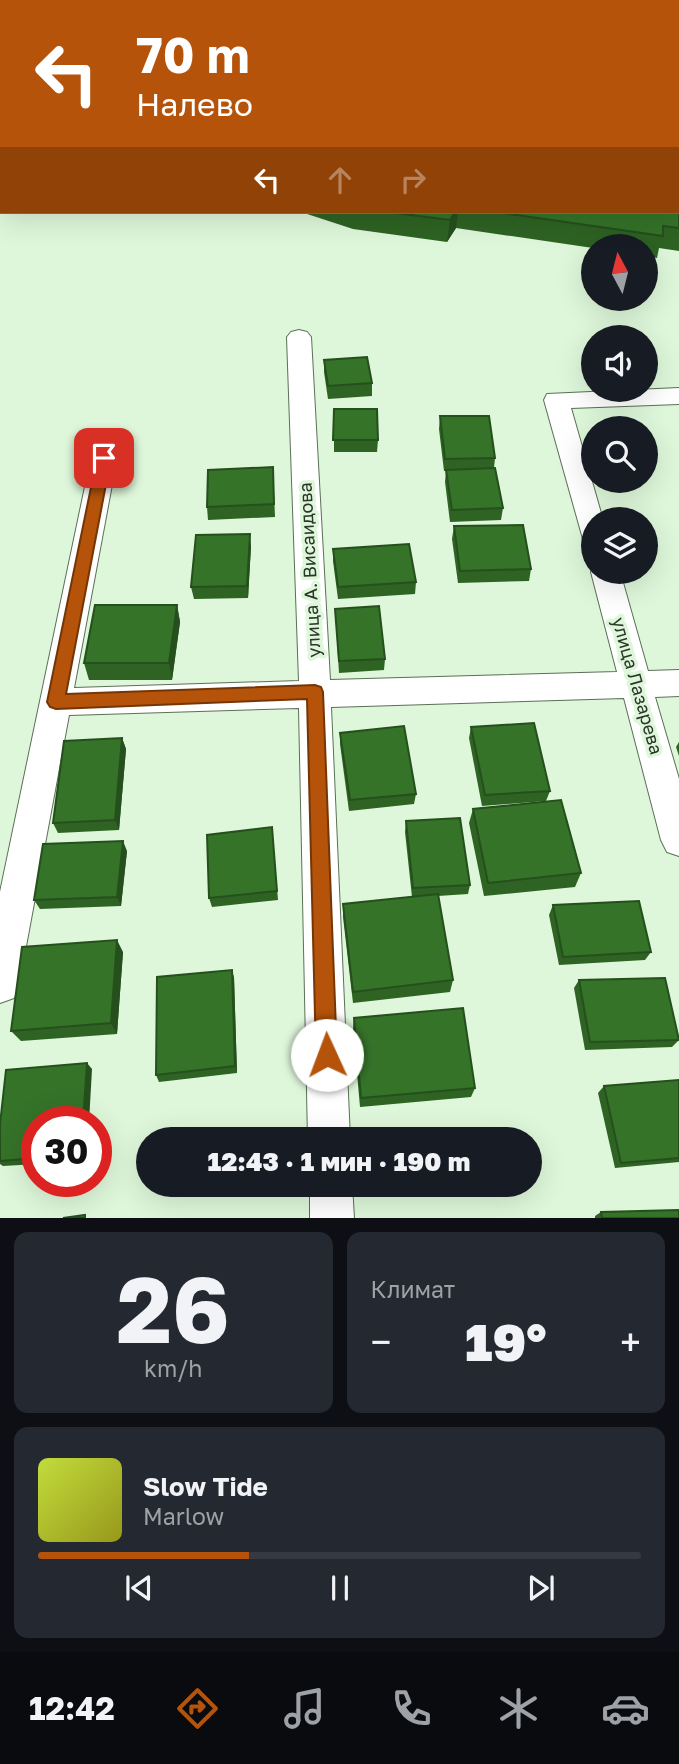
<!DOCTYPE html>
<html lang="ru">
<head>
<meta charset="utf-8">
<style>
	:root { --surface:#171b24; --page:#242831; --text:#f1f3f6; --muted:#9ea1a6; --line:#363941; --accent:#b45309 }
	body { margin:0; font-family:"Golos Text",sans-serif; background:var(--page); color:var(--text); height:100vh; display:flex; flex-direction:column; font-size:26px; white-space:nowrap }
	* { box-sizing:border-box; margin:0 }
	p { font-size:23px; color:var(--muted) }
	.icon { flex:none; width:38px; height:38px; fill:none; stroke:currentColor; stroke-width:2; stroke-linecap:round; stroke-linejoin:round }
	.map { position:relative; height:1218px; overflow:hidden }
	.drawer { display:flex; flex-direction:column; gap:14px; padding:14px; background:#0d0f14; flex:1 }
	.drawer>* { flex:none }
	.banner { position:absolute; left:0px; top:0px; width:679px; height:214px; box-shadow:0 7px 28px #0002; background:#b45309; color:#fff; overflow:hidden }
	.needle { width:46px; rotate:353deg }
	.tools { position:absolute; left:581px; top:234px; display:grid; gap:14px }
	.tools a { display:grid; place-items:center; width:77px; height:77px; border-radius:50%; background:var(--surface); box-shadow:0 7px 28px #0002; font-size:35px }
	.speed { position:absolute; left:21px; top:1106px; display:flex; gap:14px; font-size:35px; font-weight:700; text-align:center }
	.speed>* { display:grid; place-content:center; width:91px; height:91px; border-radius:50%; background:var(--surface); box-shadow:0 7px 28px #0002; line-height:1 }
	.speed .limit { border:10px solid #d22; background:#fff; color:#111 }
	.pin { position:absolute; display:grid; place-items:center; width:60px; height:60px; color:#fff; margin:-30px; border-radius:14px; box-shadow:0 4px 10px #0006 }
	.me { position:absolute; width:77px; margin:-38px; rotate:358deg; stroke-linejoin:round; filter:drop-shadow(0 0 5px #0008) }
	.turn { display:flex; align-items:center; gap:24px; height:147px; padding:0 21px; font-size:32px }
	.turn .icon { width:91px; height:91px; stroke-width:2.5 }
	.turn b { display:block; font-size:49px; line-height:60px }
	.lanes { display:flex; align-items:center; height:66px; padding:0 21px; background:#0003; justify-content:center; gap:35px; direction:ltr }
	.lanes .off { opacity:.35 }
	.big { font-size:52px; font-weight:800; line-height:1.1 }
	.drawer .widget { flex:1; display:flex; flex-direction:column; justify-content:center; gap:10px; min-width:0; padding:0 24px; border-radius:14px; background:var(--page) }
	.drawer .dial { align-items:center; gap:0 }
	.dial b { font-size:91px; line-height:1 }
	.song { display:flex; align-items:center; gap:21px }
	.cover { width:84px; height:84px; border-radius:10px; background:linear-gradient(135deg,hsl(70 70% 55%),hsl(60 70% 35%)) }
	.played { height:7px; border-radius:4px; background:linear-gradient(90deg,var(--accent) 35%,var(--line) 35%) }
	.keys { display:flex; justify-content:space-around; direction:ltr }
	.heat { display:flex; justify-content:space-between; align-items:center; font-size:38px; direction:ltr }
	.drawer .tiles { flex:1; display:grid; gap:14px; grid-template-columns:1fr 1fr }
	.widget:last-child { grid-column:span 2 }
	.trip { position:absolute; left:136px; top:1127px; width:406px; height:70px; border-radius:35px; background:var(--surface); box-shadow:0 7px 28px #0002; font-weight:800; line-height:70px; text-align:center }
	.tab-bar { display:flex; height:112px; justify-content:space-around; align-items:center; background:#090b0e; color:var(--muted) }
	.tab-bar .icon { width:49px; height:49px }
	.tab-bar .current { color:var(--accent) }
	.tab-bar b { font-size:32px; color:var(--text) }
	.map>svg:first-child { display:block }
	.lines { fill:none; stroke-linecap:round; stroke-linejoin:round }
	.minor-casing { stroke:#5b7057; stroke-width:2 }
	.minor { fill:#fff; fill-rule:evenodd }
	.wall { fill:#2e6323 }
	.shaded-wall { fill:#25501d }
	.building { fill:#357329; stroke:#25501d; stroke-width:2 }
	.route { fill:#b45309; stroke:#753606; stroke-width:2 }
	.labels { text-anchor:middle; stroke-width:7; stroke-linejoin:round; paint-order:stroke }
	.street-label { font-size:18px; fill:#2b3529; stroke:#def7da }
</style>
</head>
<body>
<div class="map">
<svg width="679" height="1218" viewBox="0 0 679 1218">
	<rect width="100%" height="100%" fill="#def7da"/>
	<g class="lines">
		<defs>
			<g id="minor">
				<path d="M 575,0 L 679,0 L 679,6 L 677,2 Z"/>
				<rect x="0" y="133" width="2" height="12"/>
				<path d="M 299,330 L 307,332 L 311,337 L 330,680 L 617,672 L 591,572 L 593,567 L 593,572 L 620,572 L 648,671 L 679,670 L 679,696 L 655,697 L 679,779 L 679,856 L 667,852 L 661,840 L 624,698 L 331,707 L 350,1139 L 308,1139 L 299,708 L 69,715 L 19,984 L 14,998 L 0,1003 L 0,892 L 91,458 L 95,452 L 104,449 L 113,452 L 117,458 L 74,688 L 299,681 L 287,337 L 291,332 Z"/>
				<path d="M 679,388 L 679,404 L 571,408 L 603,520 L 593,520 L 593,542 L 583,539 L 544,400 L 547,394 Z"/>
				<path d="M 310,1185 L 352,1185 L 354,1218 L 310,1218 Z"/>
			</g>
		</defs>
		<!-- minor casing -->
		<use href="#minor" class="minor-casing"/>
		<!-- minor -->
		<use href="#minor" class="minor"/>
	</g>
	<!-- wall -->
	<g class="wall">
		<path d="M 251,0 L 379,0 L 379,2 L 281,2 Z"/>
		<path d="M 679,193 L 679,251 L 659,248 L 657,258 L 646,256 L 646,247 L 593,247 L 593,248 L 456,228 L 447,242 L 353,229 L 301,212 L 677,212 Z"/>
		<path d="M 324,360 L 372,383 L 372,396 L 328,399 L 324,372 Z"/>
		<path d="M 334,409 L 378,440 L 377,452 L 334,452 Z"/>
		<path d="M 440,416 L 495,458 L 494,468 L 503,508 L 501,520 L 450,522 L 445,482 L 446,471 L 444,471 L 439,429 Z"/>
		<path d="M 273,467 L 275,517 L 208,520 L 207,507 Z"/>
		<path d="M 454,526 L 531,569 L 529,581 L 458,583 L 452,539 Z"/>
		<path d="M 251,546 L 248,598 L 194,599 L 191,587 Z"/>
		<path d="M 333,549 L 416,582 L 415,594 L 338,599 L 333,561 Z"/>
		<path d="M 177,605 L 180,622 L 172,680 L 89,680 L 84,663 Z"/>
		<path d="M 335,609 L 385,659 L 384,670 L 339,673 Z"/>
		<path d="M 471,727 L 550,791 L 546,801 L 482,806 L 469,738 Z"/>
		<path d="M 340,733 L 416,794 L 414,804 L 349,811 L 340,744 Z"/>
		<path d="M 122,738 L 126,749 L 119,830 L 58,833 L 53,823 Z"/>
		<path d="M 679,742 L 679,756 L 676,747 Z"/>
		<path d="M 473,809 L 581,873 L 575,887 L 484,896 L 469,823 Z"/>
		<path d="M 406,821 L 470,885 L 468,894 L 438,896 L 453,980 L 450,992 L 353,1003 L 343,917 L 343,904 L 412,897 L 405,832 Z"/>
		<path d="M 272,827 L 278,900 L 212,907 L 209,898 Z"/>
		<path d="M 127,851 L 121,906 L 40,909 L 34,900 Z"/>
		<path d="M 553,905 L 651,952 L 645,960 L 559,965 L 549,915 Z"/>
		<path d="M 123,952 L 117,1034 L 21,1041 L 11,1031 Z"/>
		<path d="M 232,970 L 234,978 L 237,1073 L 159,1082 L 156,1075 Z"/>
		<path d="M 579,980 L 679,1040 L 672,1047 L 585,1050 L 574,988 Z"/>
		<path d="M 354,1018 L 475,1088 L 471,1097 L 360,1107 L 353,1029 Z"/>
		<path d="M 92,1069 L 37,1122 L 37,1164 L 3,1166 L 0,1164 L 0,1124 Z"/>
		<path d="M 679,1080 L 679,1162 L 615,1168 L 598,1093 L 604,1086 Z"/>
		<path d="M 601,1212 L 679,1218 L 595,1218 L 595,1216 Z"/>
	</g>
	<!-- shaded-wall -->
	<g class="shaded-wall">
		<path d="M 455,212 L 458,212 L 456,228 L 447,242 L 450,220 Z"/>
		<path d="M 250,534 L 251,546 L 248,598 L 247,586 Z"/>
		<path d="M 177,605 L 180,622 L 172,680 L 169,663 Z"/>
		<path d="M 122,738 L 126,749 L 119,830 L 115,820 Z"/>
		<path d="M 123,841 L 127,851 L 121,906 L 117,897 Z"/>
		<path d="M 117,940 L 123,952 L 117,1034 L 111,1023 Z"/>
		<path d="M 232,970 L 234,978 L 237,1073 L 235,1066 Z"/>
		<path d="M 87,1063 L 92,1069 L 89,1122 L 83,1122 Z"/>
	</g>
	<!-- building -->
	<g class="building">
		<path d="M 677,193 L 679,193 L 679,228 L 663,226 L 663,236 L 496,212 L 677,212 Z"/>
		<path d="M 388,212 L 455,212 L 450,220 Z"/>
		<path d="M 367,357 L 372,383 L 328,386 L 324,360 Z"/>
		<path d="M 334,409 L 377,409 L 378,440 L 333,440 Z"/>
		<path d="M 440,416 L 489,416 L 495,458 L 445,459 Z"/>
		<path d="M 273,467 L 274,504 L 207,507 L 208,470 Z"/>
		<path d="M 495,468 L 503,508 L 452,510 L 446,470 Z"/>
		<path d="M 523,525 L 531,569 L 460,571 L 454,526 Z"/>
		<path d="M 250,534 L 247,586 L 191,587 L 196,535 Z"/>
		<path d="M 409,544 L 416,582 L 338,587 L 333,549 Z"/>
		<path d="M 95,605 L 177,605 L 169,663 L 84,663 Z"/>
		<path d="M 379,606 L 385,659 L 339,661 L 335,609 Z"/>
		<path d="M 534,723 L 550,791 L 485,795 L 471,727 Z"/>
		<path d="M 404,726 L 416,794 L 350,800 L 340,733 Z"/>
		<path d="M 122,738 L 115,820 L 53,823 L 64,741 Z"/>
		<path d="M 561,800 L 581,873 L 488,883 L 473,809 Z"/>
		<path d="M 460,818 L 470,885 L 413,888 L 406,821 Z"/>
		<path d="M 272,827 L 277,891 L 209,898 L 207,835 Z"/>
		<path d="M 123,841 L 117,897 L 34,900 L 43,844 Z"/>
		<path d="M 438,894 L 453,980 L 353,992 L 343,904 Z"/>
		<path d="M 639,901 L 651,952 L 563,957 L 553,905 Z"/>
		<path d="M 117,940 L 111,1023 L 11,1031 L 22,947 Z"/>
		<path d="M 232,970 L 235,1066 L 156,1075 L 157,977 Z"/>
		<path d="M 665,978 L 679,1040 L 590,1042 L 579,980 Z"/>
		<path d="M 463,1008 L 475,1088 L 361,1098 L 354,1018 Z"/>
		<path d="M 87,1063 L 83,1122 L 37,1122 L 37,1158 L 0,1161 L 0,1124 L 6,1070 Z"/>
		<path d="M 679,1080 L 679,1158 L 621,1163 L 604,1086 Z"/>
		<path d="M 679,1210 L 679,1218 L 602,1218 L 601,1212 Z"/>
		<path d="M 85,1215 L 85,1218 L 63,1218 Z"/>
	</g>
	<!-- route -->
	<path class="route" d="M 104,453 L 111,458 L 66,694 L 315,685 L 321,687 L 323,692 L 337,1055 L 334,1063 L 327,1066 L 319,1063 L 316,1055 L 307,699 L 56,709 L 50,707 L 47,702 L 97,458 Z"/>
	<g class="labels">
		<!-- street labels -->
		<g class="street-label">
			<text transform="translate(310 570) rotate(-93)" y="6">улица А. Висаидова</text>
			<text transform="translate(637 686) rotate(74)" y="6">улица Лазарева</text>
		</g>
	</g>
</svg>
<div class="tools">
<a><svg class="needle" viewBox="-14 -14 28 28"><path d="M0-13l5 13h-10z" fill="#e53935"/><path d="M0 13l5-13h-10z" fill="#9ea1a6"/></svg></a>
<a><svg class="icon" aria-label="sound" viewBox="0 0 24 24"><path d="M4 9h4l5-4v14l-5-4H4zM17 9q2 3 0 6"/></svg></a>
<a><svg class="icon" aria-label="search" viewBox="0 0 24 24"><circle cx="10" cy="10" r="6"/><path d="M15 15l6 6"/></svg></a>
<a><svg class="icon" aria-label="layers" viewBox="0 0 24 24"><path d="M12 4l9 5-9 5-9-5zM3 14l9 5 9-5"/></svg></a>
</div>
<div class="speed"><div class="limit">30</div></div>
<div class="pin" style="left:104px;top:458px;background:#d93025"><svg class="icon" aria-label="arrive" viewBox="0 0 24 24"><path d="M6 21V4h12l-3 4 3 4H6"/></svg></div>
<svg class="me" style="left:327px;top:1055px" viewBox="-20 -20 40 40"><circle r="19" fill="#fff"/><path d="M0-13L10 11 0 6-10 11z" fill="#b45309"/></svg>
<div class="trip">12:43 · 1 мин · 190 m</div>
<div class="banner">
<div class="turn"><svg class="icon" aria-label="left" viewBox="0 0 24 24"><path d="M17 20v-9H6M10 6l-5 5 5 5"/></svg><div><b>70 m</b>Налево</div></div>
<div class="lanes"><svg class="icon" aria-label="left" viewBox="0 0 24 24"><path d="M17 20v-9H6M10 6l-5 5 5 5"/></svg><svg class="icon off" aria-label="ahead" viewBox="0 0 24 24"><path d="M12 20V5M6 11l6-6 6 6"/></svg><svg class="icon off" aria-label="right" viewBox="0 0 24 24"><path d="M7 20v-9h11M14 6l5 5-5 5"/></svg></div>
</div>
</div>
<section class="drawer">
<div class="tiles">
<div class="widget dial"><b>26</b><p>km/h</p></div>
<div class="widget"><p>Климат</p>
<div class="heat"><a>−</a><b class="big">19°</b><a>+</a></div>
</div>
<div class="widget">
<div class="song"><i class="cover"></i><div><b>Slow Tide</b><p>Marlow</p></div></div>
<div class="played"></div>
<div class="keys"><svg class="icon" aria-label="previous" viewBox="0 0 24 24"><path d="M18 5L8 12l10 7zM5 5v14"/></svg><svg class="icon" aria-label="pause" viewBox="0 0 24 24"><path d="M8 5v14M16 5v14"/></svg><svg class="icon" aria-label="next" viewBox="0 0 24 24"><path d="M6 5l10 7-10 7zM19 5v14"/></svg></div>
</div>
</div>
</section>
<nav class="tab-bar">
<b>12:42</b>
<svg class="icon current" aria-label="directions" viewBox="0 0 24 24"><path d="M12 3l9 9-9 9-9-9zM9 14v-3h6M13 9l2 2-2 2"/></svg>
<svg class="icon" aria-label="music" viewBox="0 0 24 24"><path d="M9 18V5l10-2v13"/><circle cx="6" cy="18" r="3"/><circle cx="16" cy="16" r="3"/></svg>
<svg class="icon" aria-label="phone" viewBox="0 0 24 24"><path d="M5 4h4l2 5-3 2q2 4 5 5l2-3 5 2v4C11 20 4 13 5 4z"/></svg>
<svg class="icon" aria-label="climate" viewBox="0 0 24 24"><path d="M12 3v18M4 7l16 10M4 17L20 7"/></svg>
<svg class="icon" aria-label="car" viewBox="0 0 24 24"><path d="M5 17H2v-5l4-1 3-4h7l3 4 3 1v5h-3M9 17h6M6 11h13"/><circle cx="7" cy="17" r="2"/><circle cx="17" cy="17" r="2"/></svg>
</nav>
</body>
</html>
